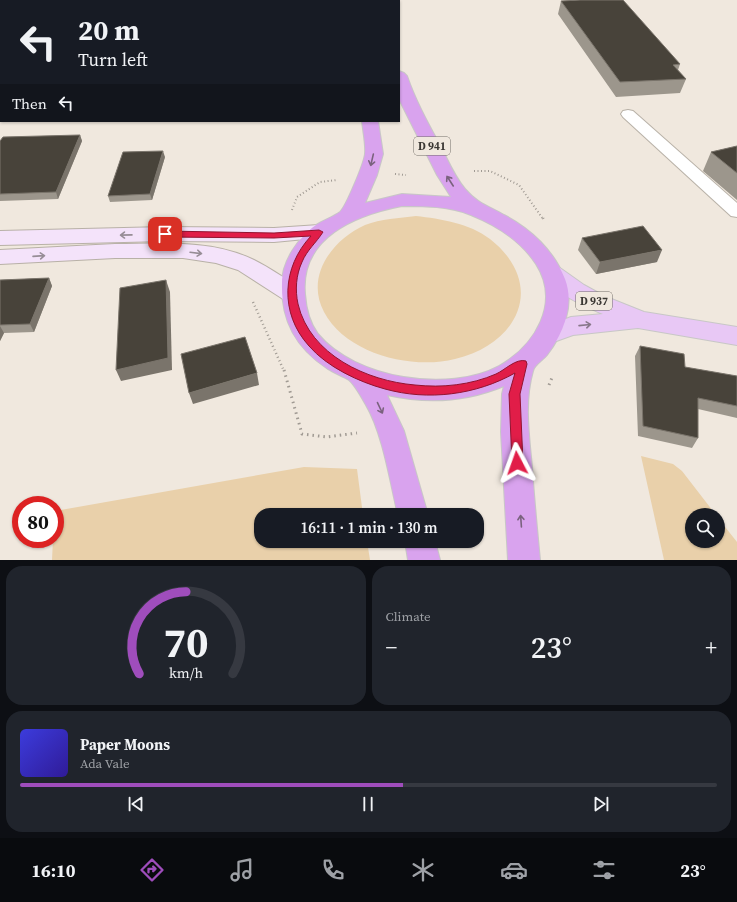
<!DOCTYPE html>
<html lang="en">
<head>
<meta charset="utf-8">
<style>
	:root { --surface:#171b24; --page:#20242c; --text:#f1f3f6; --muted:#9ea1a6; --line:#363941; --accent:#9f4dbc }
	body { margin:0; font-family:"Source Serif 4",serif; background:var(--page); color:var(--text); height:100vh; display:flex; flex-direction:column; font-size:15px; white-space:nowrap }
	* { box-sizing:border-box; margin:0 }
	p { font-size:13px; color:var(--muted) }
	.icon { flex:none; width:22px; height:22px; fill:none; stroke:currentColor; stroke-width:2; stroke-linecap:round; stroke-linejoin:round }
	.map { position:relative; height:560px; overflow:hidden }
	.sheet { display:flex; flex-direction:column; gap:6px; padding:6px; background:#0d0f14; flex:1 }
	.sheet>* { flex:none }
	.top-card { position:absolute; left:0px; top:0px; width:400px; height:122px; box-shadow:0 1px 3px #0004; background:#171b24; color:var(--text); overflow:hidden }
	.fabs { position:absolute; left:685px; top:508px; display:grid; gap:8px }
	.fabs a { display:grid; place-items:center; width:40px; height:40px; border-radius:50%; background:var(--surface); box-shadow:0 1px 3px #0004; font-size:20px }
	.speed { position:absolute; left:12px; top:496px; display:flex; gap:8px; font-size:20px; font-weight:700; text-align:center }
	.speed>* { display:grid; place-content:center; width:52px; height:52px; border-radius:50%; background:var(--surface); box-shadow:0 1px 3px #0004; line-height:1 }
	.speed .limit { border:6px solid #d22; background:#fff; color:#111 }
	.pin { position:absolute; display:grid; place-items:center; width:34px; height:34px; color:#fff; margin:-17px; border-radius:8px; box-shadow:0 2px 6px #0006 }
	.me { position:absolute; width:44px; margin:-22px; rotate:356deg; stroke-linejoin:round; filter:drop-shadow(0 0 3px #0008) }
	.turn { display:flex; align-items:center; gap:14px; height:84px; padding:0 12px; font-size:18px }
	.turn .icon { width:52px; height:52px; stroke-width:2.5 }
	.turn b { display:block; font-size:28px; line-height:34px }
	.then { display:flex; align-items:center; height:38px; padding:0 12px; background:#0003; gap:8px; font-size:15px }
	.big { font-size:30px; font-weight:600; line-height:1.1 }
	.sheet .widget { flex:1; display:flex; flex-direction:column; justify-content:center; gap:6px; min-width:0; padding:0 14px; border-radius:16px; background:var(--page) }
	.sheet .dial { align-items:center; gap:0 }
	.dial svg { height:104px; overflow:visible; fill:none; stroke:var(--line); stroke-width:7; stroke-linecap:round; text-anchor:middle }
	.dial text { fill:var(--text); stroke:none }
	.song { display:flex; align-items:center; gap:12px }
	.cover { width:48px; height:48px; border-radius:6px; background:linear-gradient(135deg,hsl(240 70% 55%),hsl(250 70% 35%)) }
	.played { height:4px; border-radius:2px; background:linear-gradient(90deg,var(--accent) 55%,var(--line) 55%) }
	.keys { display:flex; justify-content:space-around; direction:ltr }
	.heat { display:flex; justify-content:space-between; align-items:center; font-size:22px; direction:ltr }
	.sheet .tiles { flex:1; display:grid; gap:6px; grid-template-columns:1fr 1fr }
	.widget:last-child { grid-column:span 2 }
	.trip { position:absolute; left:254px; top:508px; width:230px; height:40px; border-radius:16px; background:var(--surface); box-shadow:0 1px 3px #0004; font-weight:600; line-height:40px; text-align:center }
	.menu { display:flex; height:64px; justify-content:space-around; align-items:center; background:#090b0e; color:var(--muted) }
	.menu .icon { width:28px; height:28px }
	.menu .on { color:var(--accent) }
	.menu b { font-size:18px; color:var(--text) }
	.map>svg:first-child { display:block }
	.green { fill:#e9d0aa }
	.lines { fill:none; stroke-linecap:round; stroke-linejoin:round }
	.lane-casing { stroke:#b8b1a7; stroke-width:2 }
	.secondary-casing { stroke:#b8b1a7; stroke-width:2 }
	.primary-casing { stroke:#c8c7c6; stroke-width:2 }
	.highway-casing { stroke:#c8c7c6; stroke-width:2 }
	.path-far2 { stroke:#a09a93; stroke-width:2; stroke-dasharray:1 2.5; stroke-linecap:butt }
	.path-far1 { stroke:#a09a93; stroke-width:2.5; stroke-dasharray:1 3; stroke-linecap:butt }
	.path { stroke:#a09a93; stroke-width:3; stroke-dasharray:1.5 4; stroke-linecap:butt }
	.lane { fill:#fff; fill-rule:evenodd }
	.secondary { fill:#f4e3fa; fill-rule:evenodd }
	.primary { fill:#e8c8f5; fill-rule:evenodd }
	.highway { fill:#d9a3ee; fill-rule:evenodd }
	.wall { fill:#9c968c }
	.shaded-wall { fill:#7a746b }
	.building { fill:#48433a; stroke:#7a746b }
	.oneway { stroke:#7a627e }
	.oneway2 { stroke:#978d96 }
	.oneway3 { stroke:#88788a }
	.route { fill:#e11d48; stroke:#92132f }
	.labels { text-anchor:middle; stroke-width:4; stroke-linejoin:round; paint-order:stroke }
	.shield { fill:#f0e8de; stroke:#716c66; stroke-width:1 }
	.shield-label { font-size:11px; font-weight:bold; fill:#3a3733 }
</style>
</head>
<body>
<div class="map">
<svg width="737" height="560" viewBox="0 0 737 560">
	<rect width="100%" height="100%" fill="#f0e8de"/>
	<!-- green -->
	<g class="green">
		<path d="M 416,216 C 441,219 469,223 490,239 C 547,284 519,344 455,359 C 412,370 346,354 324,312 C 305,276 332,240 365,225 C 381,219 399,218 416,216 Z"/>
		<path d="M 641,456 L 673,464 L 682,471 L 716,515 L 692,515 L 692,541 L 718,541 L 718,518 L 737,542 L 737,560 L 664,560 Z"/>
		<path d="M 304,467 L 357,469 L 363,515 L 261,515 L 261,541 L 367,541 L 370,560 L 52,560 L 53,539 L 55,539 L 55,511 Z"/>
	</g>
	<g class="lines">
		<defs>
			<path id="lane" d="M 628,110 L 633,111 L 737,203 L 737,217 L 731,216 L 623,117 L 621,114 L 623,111 Z"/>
			<g id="secondary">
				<path d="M 319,225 L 326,227 L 329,232 L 326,237 L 274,242 L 165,241 L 0,245 L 0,231 L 165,227 L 274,228 Z"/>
				<path d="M 115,244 C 160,244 212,239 254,260 C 270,268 284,278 299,287 L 302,293 L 299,299 L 291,301 L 283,299 L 238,270 L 216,263 L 183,258 L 115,258 L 0,264 L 0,250 Z"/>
			</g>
			<path id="primary" d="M 552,265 L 560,268 L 584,285 L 604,296 L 644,312 L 737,327 L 737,345 L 638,328 L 573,335 L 548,344 L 540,341 L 536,335 L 540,329 L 571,317 L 603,314 C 584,306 552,292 541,273 L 544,268 Z"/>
			<g id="highway">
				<rect x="338" y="0" width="12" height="1"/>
				<rect x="368" y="0" width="12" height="1"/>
				<path d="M 399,71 L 404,73 L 407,76 C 416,102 429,125 442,149 C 449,163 455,177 465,189 C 477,203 488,206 504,215 C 531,229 554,251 565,279 C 575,305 563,334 547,355 C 543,360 534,365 533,371 C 524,402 529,435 532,467 C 534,498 537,529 540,560 L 508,560 L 501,432 L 502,394 L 504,386 C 466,402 427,404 387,395 L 404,431 L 428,515 L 398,515 C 390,482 383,434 366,405 C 362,398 355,385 349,380 C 343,376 334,373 328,369 C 296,348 281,321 282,283 C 282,261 299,237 316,225 C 324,220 333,217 340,212 C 346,207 364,163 365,154 C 366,144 363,131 362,121 L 378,121 L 383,154 L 377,175 L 365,203 L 402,194 L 451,197 L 437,175 L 399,99 ZM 402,206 C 425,206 449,206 471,215 C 496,225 521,241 536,264 C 561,303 535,346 499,366 C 449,393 355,379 318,334 C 309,322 306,308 305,294 C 300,237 356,215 402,206 Z"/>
				<path d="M 405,541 L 435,541 L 440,560 L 408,560 Z"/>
			</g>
		</defs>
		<!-- lane casing -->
		<use href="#lane" class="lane-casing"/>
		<!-- secondary casing -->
		<use href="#secondary" class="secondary-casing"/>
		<!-- primary casing -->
		<use href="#primary" class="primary-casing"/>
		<!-- highway casing -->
		<use href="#highway" class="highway-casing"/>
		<!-- path-far2 -->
		<g class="path-far2">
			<path d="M 474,171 L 490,171 L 519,185 L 543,219"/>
			<path d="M 395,174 L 406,175"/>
			<path d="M 292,210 L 297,197 L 320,182 L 337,180"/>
		</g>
		<!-- path-far1 -->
		<g class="path-far1">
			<path d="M 543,218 L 544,220"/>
			<path d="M 253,302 L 284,371"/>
		</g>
		<!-- path -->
		<g class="path">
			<path d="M 284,370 L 302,434 L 327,437 L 357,433"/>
			<path d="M 549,385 L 553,375"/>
		</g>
		<!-- lane -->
		<use href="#lane" class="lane"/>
		<!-- secondary -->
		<use href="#secondary" class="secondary"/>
		<!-- primary -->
		<use href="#primary" class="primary"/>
		<!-- highway -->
		<use href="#highway" class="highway"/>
	</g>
	<!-- wall -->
	<g class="wall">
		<path d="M 561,1 L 680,64 L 678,70 L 686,79 L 680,93 L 616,97 L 558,14 Z"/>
		<path d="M 80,135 L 82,141 L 58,199 L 0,201 L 0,141 Z"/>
		<path d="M 737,146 L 737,200 L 703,171 L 711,152 Z"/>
		<path d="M 165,157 L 152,200 L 110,202 L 108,196 Z"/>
		<path d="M 582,238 L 657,262 L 596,274 L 578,250 Z"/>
		<path d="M 49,278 L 52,286 L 34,332 L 4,333 L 0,341 L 0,280 Z"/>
		<path d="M 640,346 L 685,367 L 737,376 L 737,418 L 698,409 L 698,438 L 692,448 L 638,436 L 635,356 Z"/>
	</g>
	<!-- shaded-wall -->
	<g class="shaded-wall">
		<path d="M 80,135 L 82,141 L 58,199 L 56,192 Z"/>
		<path d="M 163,151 L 165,157 L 152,200 L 150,194 Z"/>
		<path d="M 662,250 L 657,262 L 596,274 L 600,262 Z"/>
		<path d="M 49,278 L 52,286 L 34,332 L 30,324 Z"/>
		<path d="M 166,280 L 170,292 L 172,370 L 121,381 L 116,370 Z"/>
		<path d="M 0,326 L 4,333 L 0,341 Z"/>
		<path d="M 257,373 L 259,385 L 193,404 L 189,393 Z"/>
	</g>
	<!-- building -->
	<g class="building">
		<path d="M 580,0 L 623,0 L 680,64 L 673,65 L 686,79 L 620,82 L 561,1 Z"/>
		<path d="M 80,135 L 56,192 L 0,194 L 0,141 L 3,137 Z"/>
		<path d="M 737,146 L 737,173 L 711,152 Z"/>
		<path d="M 163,151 L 150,194 L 108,196 L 123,152 Z"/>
		<path d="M 643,226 L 662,250 L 600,262 L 582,238 Z"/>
		<path d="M 49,278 L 30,324 L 0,325 L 0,280 Z"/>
		<path d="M 166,280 L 168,358 L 116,370 L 120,288 Z"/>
		<path d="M 245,337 L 257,373 L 189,393 L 181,354 Z"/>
		<path d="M 640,346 L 684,354 L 685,367 L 737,376 L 737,406 L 698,398 L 698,438 L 643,426 Z"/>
	</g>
	<!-- one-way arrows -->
	<defs><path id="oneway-shaft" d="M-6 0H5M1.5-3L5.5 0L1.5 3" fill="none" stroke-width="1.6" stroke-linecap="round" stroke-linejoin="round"/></defs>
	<g class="oneway">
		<use href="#oneway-shaft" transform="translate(372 160) rotate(103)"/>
		<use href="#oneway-shaft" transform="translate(450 181) rotate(-123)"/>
		<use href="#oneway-shaft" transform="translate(380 408) rotate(65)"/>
		<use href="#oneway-shaft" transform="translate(521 521) rotate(-94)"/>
	</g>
	<g class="oneway2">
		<use href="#oneway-shaft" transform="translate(126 235) rotate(179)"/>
		<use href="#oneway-shaft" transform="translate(196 253) rotate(7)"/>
		<use href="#oneway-shaft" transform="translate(39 256) rotate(-4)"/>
	</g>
	<use class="oneway3" href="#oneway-shaft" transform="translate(585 325) rotate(-6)"/>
	<!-- route -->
	<path class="route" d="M 319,230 L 323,232 C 316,243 307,250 302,262 C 296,275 295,290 298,304 C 310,355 367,381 415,385 C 442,388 471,385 496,374 C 505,370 516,358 526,361 L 527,364 L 520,394 L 523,463 L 521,467 L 517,468 L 513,467 L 512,463 L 509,394 L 515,373 C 476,395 428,401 385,389 C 359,382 327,367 309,346 C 279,313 282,267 311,236 L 274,238 L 165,237 L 161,234 L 165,231 L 274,233 Z"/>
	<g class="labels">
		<!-- shield labels -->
		<g class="shield">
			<rect x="414" y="137" width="36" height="18" rx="3"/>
			<rect x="576" y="292" width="36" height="18" rx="3"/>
		</g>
		<g class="shield-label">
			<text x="432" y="150">D 941</text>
			<text x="594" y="305">D 937</text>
		</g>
	</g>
</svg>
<div class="fabs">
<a><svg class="icon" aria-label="search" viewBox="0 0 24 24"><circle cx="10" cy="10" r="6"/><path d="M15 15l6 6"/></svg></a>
</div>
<div class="speed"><div class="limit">80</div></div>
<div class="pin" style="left:165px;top:234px;background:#d93025"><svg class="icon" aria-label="arrive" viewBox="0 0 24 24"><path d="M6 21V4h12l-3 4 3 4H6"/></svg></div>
<svg class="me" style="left:517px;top:463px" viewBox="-20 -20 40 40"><path d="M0-17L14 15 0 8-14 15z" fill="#e11d48" stroke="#fff" stroke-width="4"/></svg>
<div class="trip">16:11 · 1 min · 130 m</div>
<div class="top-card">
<div class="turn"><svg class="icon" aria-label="left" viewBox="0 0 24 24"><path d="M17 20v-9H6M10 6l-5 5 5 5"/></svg><div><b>20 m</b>Turn left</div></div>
<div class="then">Then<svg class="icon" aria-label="left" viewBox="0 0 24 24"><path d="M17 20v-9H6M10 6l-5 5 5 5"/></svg></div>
</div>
</div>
<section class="sheet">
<div class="tiles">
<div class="widget dial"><svg viewBox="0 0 100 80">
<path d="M14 69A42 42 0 1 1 86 69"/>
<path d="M14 69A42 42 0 0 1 50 6" stroke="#9f4dbc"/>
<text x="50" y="56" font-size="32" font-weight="700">70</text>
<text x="50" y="72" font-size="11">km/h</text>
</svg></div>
<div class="widget"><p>Climate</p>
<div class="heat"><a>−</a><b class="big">23°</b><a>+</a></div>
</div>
<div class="widget">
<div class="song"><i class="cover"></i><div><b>Paper Moons</b><p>Ada Vale</p></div></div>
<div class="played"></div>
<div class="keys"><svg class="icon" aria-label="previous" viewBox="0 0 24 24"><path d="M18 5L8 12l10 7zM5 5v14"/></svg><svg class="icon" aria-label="pause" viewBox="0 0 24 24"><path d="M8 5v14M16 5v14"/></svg><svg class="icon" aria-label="next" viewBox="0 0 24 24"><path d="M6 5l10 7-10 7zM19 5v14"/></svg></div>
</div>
</div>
</section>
<nav class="menu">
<b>16:10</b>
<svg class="icon on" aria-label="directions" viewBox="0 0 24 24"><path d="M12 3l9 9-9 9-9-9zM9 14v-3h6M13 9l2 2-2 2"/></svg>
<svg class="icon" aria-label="music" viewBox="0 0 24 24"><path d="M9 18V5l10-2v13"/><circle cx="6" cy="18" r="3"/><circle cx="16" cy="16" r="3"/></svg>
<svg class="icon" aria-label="phone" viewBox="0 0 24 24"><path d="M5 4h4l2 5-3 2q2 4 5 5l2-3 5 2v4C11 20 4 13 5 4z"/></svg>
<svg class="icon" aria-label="climate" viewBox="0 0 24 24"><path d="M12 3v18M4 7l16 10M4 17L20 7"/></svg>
<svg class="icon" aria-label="car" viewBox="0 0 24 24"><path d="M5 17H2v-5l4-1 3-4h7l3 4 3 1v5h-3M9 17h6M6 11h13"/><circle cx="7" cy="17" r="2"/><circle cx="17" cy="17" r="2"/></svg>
<svg class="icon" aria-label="filters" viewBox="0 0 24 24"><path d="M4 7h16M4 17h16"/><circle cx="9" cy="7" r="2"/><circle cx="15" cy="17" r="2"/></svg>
<b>23°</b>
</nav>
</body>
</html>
